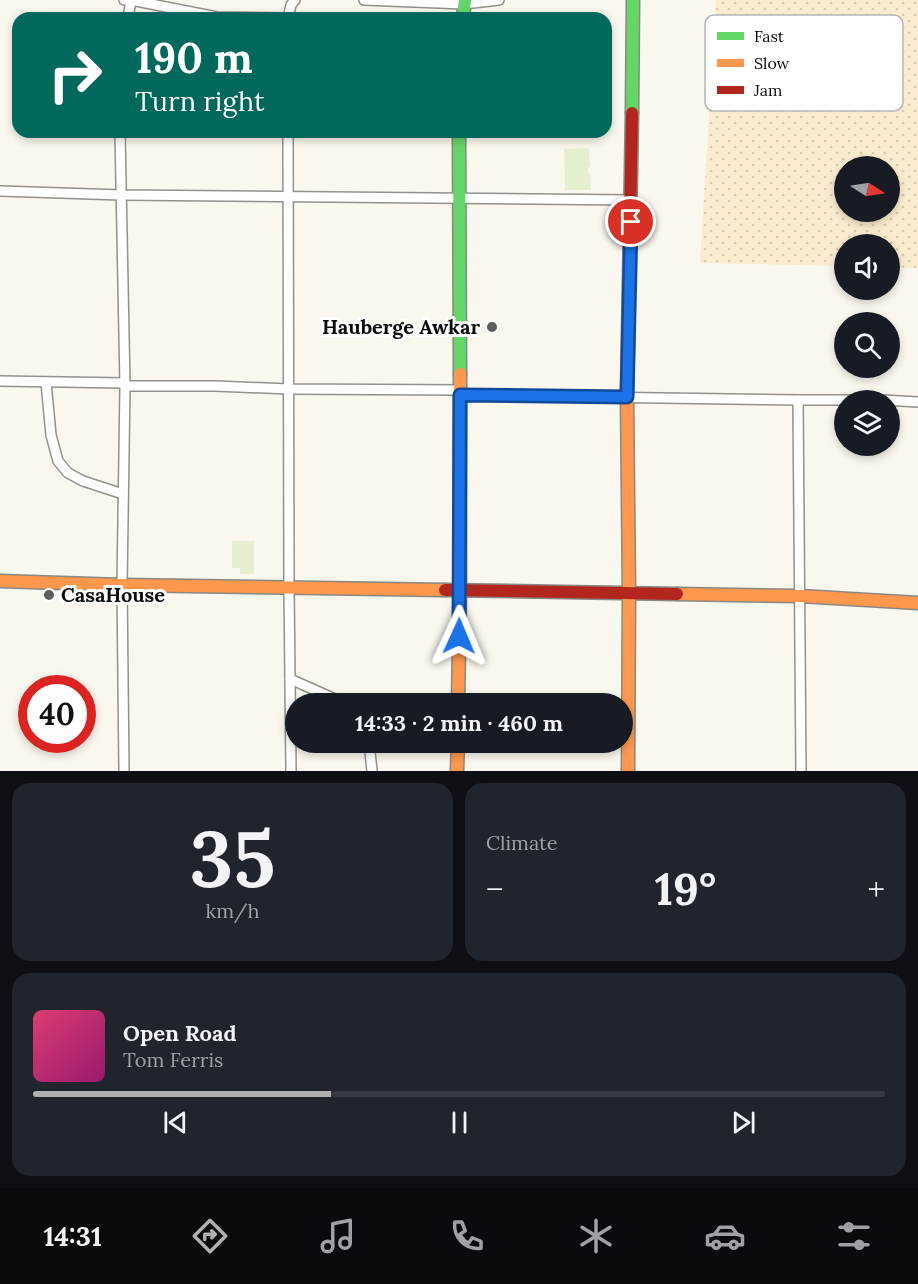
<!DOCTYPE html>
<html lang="en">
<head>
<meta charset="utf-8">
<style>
	:root { --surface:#171b24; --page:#20242c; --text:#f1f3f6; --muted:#9ea1a6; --line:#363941; --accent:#afb0b0 }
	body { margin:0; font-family:Lora,serif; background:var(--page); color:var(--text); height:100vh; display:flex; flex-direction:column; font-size:22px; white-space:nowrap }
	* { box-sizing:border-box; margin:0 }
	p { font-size:20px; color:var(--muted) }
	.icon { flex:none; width:33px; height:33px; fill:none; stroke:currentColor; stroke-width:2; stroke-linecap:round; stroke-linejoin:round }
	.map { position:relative; height:771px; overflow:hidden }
	.side { display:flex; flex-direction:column; gap:12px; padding:12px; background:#0d0f14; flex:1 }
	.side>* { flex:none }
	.hud { position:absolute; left:12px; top:12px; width:600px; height:126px; border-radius:18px; box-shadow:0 3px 9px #0003; background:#00695c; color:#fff; overflow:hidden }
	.needle { width:39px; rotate:102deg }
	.tools { position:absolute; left:834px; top:156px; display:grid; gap:12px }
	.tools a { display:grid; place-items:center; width:66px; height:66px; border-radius:50%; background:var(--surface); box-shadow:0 3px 9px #0003; font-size:30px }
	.speed { position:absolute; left:18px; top:675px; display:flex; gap:12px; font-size:30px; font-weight:700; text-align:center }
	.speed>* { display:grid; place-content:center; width:78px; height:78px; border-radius:50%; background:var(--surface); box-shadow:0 3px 9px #0003; line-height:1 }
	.speed .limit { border:9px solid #d22; background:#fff; color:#111 }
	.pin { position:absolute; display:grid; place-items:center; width:51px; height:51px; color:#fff; margin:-26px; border:3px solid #fff; border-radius:50%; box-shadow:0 2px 6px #0007 }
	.me { position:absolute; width:66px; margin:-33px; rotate:1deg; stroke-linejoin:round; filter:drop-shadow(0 0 4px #0008) }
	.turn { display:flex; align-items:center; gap:21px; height:126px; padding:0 24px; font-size:27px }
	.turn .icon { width:78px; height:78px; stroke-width:2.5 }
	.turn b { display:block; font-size:42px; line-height:51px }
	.big { font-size:45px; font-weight:700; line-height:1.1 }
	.side .widget { flex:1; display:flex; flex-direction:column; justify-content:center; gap:9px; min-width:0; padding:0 21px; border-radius:18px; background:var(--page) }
	.side .dial { align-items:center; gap:0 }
	.dial b { font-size:78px; line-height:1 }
	.song { display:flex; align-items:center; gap:18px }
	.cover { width:72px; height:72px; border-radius:9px; background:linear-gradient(135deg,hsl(340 70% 55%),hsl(320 70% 35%)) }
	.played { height:6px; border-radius:3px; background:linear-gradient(90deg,var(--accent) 35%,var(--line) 35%) }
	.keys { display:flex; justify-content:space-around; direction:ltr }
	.heat { display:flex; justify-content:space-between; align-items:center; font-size:33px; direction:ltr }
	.side .tiles { flex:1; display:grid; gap:12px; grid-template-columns:1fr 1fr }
	.widget:last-child { grid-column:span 2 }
	.trip { position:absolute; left:285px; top:693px; width:348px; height:60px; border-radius:30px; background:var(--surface); box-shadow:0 3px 9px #0003; font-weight:700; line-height:60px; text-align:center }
	.tabs { display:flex; height:96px; justify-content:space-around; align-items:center; background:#090b0e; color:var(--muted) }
	.tabs .icon { width:42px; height:42px }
	.tabs .active { color:var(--accent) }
	.tabs b { font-size:27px; color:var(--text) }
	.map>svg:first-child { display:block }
	.grass { fill:#e5efce }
	.sand { fill:url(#sand-dots); fill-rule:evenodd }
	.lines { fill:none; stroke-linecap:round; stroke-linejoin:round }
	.street-casing { stroke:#93918d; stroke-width:12 }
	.fast-casing { stroke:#898884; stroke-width:15 }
	.slow-casing { stroke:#898884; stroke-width:15 }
	.jam-casing { stroke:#898884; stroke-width:15 }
	.street { stroke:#fefefc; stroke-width:9 }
	.fast { stroke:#63d668; stroke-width:12 }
	.slow { stroke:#ff974d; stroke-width:12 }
	.jam { stroke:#b3261e; stroke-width:12 }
	.route-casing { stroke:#114b97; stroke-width:15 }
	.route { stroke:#1a73e8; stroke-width:10 }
	.poi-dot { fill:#5f5e5a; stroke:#fff; stroke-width:2 }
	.labels { text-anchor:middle; stroke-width:6; stroke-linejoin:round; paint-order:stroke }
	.poi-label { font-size:20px; font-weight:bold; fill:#0b0b0b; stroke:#fff; text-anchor:end }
	.key { fill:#fff; stroke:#b6b6b6; stroke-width:1.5 }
	.key-label { font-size:16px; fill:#0b0b0b }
</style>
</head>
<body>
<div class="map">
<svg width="918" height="771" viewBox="0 0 918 771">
	<defs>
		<pattern id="sand-dots" width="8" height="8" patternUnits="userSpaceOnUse" patternTransform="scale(1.5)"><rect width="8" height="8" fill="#faedcf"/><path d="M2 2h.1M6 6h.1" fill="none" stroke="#d5cab0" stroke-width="1.8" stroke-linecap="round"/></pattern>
	</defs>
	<rect width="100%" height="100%" fill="#faf7ee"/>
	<!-- grass -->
	<g class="grass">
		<path d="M 589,148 L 590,167 L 588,167 L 588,173 L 590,173 L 591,190 L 565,190 L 564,149 Z"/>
		<path d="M 232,541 L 254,541 L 254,574 L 240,574 L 240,568 L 232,568 Z"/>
	</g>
	<!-- sand -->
	<path class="sand" d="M 716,0 L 918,0 L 918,268 L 890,267 L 890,244 L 844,244 L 844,266 L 700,263 ZM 844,166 L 890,166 L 890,212 L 844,212 Z"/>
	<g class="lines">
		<defs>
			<g id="street">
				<path d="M 124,0 L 131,0 L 217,17 L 288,18"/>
				<path d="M 364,0 L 464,4 L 499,0"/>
				<path d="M 128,18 L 131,0"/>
				<path d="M 288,18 L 291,5 L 295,0"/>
				<path d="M 120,132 L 125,386 L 122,585 L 124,771"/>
				<path d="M 288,132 L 289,588 L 291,771"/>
				<path d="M 0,191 L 121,195 L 631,200"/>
				<path d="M 0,381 L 125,383"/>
				<path d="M 46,382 L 51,435 L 58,461 L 68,473 L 83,481 L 123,494"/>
				<path d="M 125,386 L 215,386 L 289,389 L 460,390"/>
				<path d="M 460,395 L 798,400 L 883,400 L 918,402"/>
				<path d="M 798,400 L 801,771"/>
				<path d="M 290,679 L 335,699 L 340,704"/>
				<path d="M 369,742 L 372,771"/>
			</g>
			<g id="fast">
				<path d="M 463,18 L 465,0"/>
				<path d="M 632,113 L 633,0"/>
				<path d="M 459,132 L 460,374"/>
			</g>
			<g id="slow">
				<path d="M 627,396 L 629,594 L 628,771"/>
				<path d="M 0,581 L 122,585 L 445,590"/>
				<path d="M 677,594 L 800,596 L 918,603"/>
				<path d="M 458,704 L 460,591 L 460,374"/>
				<path d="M 457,771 L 458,742"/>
			</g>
			<g id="jam">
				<path d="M 627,396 L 632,113"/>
				<path d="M 445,590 L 677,594"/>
			</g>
		</defs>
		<!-- street casing -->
		<use href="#street" class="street-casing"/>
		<!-- fast casing -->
		<use href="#fast" class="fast-casing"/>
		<!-- slow casing -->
		<use href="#slow" class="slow-casing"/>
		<!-- jam casing -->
		<use href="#jam" class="jam-casing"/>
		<!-- street -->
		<use href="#street" class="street"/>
		<!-- fast -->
		<use href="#fast" class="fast"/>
		<!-- slow -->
		<use href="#slow" class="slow"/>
		<!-- jam -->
		<use href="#jam" class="jam"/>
	</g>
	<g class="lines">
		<defs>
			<path id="route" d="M 459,636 L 460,395 L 627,397 L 631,222"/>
		</defs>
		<!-- route casing -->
		<use href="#route" class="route-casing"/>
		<!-- route -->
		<use href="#route" class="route"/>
	</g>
	<!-- markers -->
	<g class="poi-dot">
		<circle cx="492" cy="327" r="6"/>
		<circle cx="49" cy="595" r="6"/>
	</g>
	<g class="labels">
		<!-- poi labels -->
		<g class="poi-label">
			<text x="480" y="334">Hauberge Awkar</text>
			<text x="61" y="602" text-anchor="start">CasaHouse</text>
		</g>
	</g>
	<!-- legend -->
	<rect x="705" y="15" width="198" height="96" rx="9" class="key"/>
	<rect x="717" y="32" width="27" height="8" fill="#63d668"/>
	<rect x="717" y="59" width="27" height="8" fill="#ff974d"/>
	<rect x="717" y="86" width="27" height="8" fill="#b3261e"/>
	<g class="key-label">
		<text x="754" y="42">Fast</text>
		<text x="754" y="69">Slow</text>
		<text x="754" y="96">Jam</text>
	</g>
</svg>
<div class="tools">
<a><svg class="needle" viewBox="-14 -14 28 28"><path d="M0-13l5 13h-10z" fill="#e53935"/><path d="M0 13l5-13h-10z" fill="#9ea1a6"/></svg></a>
<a><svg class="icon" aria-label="sound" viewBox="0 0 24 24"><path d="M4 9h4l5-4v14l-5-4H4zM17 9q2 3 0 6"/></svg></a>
<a><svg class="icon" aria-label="search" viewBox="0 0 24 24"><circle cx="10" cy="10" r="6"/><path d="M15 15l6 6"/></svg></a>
<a><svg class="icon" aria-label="layers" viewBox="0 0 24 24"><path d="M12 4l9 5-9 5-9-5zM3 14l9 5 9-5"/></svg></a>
</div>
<div class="speed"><div class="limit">40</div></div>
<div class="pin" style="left:631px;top:222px;background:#d93025"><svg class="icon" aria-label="arrive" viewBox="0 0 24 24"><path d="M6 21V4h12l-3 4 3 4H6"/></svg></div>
<svg class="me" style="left:459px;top:636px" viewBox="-20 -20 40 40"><path d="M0-17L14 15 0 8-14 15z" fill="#1a73e8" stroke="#fff" stroke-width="4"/></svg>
<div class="trip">14:33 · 2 min · 460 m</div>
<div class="hud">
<div class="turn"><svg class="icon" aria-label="right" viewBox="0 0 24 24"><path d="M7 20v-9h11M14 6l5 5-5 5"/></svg><div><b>190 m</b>Turn right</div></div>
</div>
</div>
<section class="side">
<div class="tiles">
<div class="widget dial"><b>35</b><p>km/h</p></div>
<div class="widget"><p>Climate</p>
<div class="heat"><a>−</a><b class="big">19°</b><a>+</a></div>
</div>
<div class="widget">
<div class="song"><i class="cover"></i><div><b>Open Road</b><p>Tom Ferris</p></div></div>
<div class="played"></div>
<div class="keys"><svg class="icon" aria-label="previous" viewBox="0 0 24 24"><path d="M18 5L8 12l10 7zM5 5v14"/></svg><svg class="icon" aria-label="pause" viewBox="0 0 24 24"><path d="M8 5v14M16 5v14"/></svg><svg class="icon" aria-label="next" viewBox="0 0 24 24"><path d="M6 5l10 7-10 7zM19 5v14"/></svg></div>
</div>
</div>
</section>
<nav class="tabs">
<b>14:31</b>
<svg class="icon active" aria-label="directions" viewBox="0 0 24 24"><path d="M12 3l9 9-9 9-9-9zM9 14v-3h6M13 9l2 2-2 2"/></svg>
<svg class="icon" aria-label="music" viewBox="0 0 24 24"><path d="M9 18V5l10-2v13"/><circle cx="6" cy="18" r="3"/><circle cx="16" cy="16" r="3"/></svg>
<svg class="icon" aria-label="phone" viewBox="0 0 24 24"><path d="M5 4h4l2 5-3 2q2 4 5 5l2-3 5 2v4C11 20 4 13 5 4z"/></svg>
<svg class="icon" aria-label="climate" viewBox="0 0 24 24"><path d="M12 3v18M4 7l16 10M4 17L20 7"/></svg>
<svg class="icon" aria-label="car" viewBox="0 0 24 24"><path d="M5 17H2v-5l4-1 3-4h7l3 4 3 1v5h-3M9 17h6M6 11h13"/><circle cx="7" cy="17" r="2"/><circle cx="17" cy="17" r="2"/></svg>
<svg class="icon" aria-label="filters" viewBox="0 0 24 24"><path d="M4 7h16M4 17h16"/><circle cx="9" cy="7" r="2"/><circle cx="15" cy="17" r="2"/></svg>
</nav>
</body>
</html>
